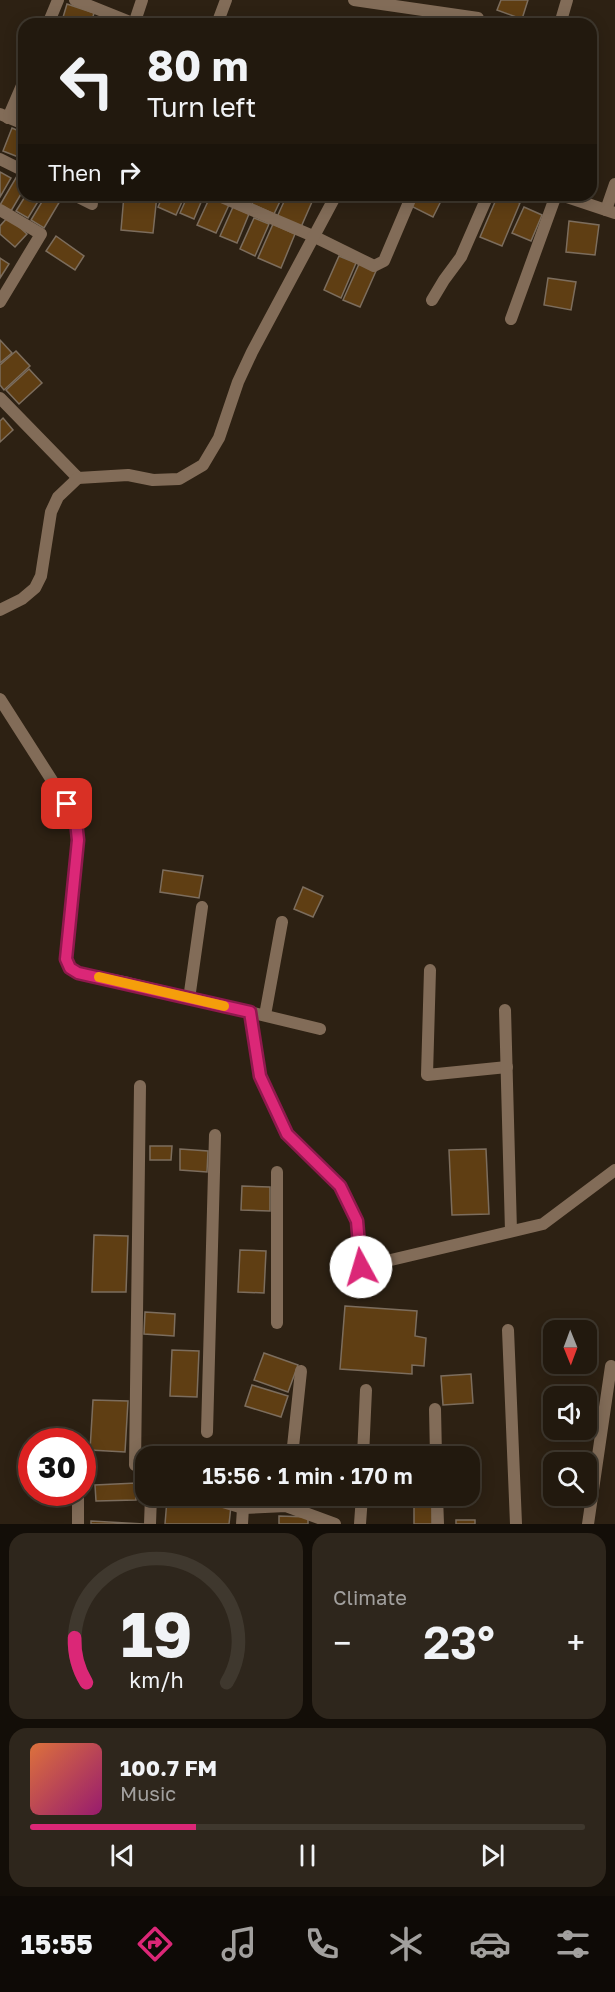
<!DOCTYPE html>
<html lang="en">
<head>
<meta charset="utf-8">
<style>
	:root { --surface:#22190e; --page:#2e261c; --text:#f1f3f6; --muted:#a2a09e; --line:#3f382e; --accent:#db2777 }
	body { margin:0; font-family:"Golos Text",sans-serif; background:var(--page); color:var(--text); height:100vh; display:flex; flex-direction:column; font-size:22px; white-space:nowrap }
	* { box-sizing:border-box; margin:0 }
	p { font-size:20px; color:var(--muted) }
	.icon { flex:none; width:33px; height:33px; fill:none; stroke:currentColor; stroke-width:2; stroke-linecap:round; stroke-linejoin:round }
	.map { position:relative; height:1524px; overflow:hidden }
	.panel { display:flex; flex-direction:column; gap:9px; padding:9px; background:#130e08; flex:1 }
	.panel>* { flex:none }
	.hud { position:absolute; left:18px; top:18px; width:579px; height:183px; border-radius:18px; box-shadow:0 3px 15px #0003,0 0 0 2px var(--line); background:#22190e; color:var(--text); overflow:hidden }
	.needle { width:39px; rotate:179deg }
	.buttons { position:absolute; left:543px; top:1320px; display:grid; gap:12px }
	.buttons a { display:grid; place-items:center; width:54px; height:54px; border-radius:12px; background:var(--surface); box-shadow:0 3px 15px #0003,0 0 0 2px var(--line); font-size:30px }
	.speed { position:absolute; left:18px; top:1428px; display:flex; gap:12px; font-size:30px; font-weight:700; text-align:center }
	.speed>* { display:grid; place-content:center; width:78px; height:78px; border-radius:50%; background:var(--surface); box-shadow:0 3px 15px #0003,0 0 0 2px var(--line); line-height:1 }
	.speed .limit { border:9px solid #d22; background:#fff; color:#111 }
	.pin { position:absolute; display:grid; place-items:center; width:51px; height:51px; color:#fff; margin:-26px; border-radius:12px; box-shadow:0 3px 9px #0006 }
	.me { position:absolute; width:66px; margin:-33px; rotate:354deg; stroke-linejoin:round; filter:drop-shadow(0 0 4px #0008) }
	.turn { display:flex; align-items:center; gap:21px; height:126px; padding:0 30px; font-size:27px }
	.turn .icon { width:78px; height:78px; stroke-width:2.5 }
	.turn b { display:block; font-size:42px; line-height:51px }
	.then { display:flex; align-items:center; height:57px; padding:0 30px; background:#0003; gap:12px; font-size:22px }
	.big { font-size:45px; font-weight:600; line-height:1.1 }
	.panel .tile { flex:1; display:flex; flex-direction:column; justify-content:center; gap:9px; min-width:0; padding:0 21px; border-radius:18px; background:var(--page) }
	.panel .dial { align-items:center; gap:0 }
	.dial svg { height:156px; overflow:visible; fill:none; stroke:var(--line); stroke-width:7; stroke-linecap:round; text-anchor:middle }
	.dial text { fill:var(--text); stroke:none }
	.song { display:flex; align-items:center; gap:18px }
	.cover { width:72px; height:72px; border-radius:9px; background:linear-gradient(135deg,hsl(20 70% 55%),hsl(320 70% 35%)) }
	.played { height:6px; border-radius:3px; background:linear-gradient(90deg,var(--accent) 30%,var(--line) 30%) }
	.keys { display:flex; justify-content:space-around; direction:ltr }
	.heat { display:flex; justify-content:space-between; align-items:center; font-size:33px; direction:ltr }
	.panel .tiles { flex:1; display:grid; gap:9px; grid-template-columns:1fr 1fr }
	.tile:last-child { grid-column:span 2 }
	.trip { position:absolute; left:135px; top:1446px; width:345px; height:60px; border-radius:18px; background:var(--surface); box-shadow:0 3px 15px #0003,0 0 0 2px var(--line); font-weight:600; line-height:60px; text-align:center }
	.menu { display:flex; height:96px; justify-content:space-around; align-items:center; background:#0e0a06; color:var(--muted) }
	.menu .icon { width:42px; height:42px }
	.menu .selected { color:var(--accent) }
	.menu b { font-size:27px; color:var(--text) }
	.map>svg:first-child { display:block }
	.building { fill:#5f3e13; stroke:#7c6d5d; stroke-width:1.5 }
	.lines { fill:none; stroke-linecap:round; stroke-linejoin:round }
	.minor { stroke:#826c58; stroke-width:12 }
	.route-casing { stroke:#8e194d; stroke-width:15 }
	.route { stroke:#db2777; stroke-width:10 }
	.slow { stroke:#f59e0b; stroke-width:10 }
</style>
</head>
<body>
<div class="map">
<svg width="615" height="1524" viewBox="0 0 615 1524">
	<rect width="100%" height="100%" fill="#2d2113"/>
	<!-- building -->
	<g class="building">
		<path d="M 501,0 L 528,0 L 522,19 L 497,10 Z"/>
		<path d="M 67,4 L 94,13 L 91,24 L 61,24 Z"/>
		<path d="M 12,128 L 24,133 L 24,149 L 21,158 L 3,151 Z"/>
		<path d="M 0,172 L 11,178 L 0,197 Z"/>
		<path d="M 17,176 L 24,180 L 24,189 L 11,211 L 0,205 Z"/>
		<path d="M 26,195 L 42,195 L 28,218 L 16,211 Z"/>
		<path d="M 46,195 L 50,195 L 60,201 L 44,228 L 31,220 Z"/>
		<path d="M 124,195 L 157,195 L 153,233 L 121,230 Z"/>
		<path d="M 163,195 L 185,195 L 176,215 L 158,207 Z"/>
		<path d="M 188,195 L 204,195 L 194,219 L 180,213 Z"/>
		<path d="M 257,195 L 283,195 L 274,214 L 252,204 Z"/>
		<path d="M 287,195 L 315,195 L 301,227 L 277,217 Z"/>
		<path d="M 417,195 L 444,195 L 433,217 L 411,206 Z"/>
		<path d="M 498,195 L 520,203 L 502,246 L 480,237 Z"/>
		<path d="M 210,197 L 229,205 L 216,233 L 197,225 Z"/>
		<path d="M 233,207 L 249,214 L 237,243 L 220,236 Z"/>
		<path d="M 524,207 L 542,215 L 531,241 L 512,233 Z"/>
		<path d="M 8,217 L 27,234 L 15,247 L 0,234 L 0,226 Z"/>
		<path d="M 254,218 L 269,224 L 255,256 L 240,249 Z"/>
		<path d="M 569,221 L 599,225 L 595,255 L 566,252 Z"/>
		<path d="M 273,224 L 295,234 L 281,268 L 258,258 Z"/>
		<path d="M 56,236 L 84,256 L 75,270 L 46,251 Z"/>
		<path d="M 339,256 L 356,263 L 341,298 L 324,290 Z"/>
		<path d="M 0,258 L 9,264 L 0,278 Z"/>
		<path d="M 359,264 L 376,271 L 360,307 L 343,300 Z"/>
		<path d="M 548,278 L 576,282 L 571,310 L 544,305 Z"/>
		<path d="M 0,340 L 12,353 L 0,363 Z"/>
		<path d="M 16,351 L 30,366 L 4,390 L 0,385 L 0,365 Z"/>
		<path d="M 29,369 L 42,383 L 19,404 L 6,390 Z"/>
		<path d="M 3,418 L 13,430 L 0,442 L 0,421 Z"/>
		<path d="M 163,870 L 203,876 L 199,898 L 160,892 Z"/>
		<path d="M 303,887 L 323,896 L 313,917 L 294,909 Z"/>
		<path d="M 150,1146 L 172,1146 L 171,1160 L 150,1160 Z"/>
		<path d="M 180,1149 L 208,1151 L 207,1172 L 180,1170 Z"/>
		<path d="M 486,1149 L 489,1214 L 452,1215 L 449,1150 Z"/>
		<path d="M 242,1186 L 270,1187 L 270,1211 L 241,1210 Z"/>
		<path d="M 94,1235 L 128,1236 L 126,1292 L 92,1292 Z"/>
		<path d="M 240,1250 L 266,1251 L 264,1293 L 238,1292 Z"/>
		<path d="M 345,1306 L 417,1311 L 415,1336 L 426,1338 L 424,1366 L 412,1365 L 412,1374 L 340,1369 Z"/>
		<path d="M 145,1312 L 175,1314 L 174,1336 L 144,1334 Z"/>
		<path d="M 172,1350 L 199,1351 L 197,1397 L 170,1396 Z"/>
		<path d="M 264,1353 L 298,1365 L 288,1392 L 254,1380 Z"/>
		<path d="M 471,1374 L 473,1403 L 443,1405 L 441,1376 Z"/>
		<path d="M 252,1385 L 288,1396 L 281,1417 L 245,1406 Z"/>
		<path d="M 93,1400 L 128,1401 L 125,1452 L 90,1450 Z"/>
		<path d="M 136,1483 L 136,1500 L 96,1501 L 95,1485 Z"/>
		<path d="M 167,1500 L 231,1506 L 229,1524 L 165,1524 Z"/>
		<rect x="414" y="1503" width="18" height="21"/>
		<path d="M 279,1516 L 308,1517 L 308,1524 L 279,1524 Z"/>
		<rect x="456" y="1520" width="19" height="4"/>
		<path d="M 91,1521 L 144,1524 L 91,1524 Z"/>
	</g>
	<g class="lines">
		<!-- minor -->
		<g class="minor">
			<path d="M 75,0 L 135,24"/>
			<path d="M 354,0 L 478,18"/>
			<path d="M 48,24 L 58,0"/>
			<path d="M 134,24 L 142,0"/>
			<path d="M 217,24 L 226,0"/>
			<path d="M 560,24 L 567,0"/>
			<path d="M 0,114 L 24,124"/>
			<path d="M 8,118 L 24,81"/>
			<path d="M 0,159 L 24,171"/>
			<path d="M 74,195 L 92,204"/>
			<path d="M 217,195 L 313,236 L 374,266 L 384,261 L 412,195"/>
			<path d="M 561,195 L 615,213"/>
			<path d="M 0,210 L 41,234 L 0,302"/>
			<path d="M 606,210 L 615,184"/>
			<path d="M 432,300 L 444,280 L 461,257 L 488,195"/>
			<path d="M 511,319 L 556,195"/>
			<path d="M 0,398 L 78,478 L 128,475 L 153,480 L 179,479 L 203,465 L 219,438 L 238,382 L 252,352 L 336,195"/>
			<path d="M 0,610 L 22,599 L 35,588 L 41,576 L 51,512 L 58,497 L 78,478"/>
			<path d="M 0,699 L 67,804 L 76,822 L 78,840 L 66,959 L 70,968 L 78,973 L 128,983 L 320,1029"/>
			<path d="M 430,970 L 427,1075 L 507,1067"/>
			<path d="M 189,999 L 202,907"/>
			<path d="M 505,1010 L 511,1231"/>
			<path d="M 250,1012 L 260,1076 L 287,1134 L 340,1186 L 357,1221 L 361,1267 L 543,1224 L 615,1170"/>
			<path d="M 265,1015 L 282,922"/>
			<path d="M 277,1172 L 277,1323"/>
			<path d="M 508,1330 L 516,1524"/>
			<path d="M 435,1409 L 436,1456"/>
			<path d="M 207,1432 L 215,1135"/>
			<path d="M 292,1456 L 301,1371"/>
			<path d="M 363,1456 L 366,1390"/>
			<path d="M 135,1465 L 140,1086"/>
			<path d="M 203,1496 L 243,1508 L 286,1506 L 335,1524"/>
			<path d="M 437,1496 L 438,1524"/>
			<path d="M 78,1524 L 78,1492"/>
			<path d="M 150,1524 L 151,1496"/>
			<path d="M 242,1524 L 243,1508"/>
			<path d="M 360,1524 L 362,1496"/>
			<path d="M 588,1524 L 611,1366"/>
		</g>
	</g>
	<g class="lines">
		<defs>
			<path id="route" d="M 67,804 L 76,822 L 78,840 L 66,959 L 70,968 L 78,973 L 250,1012 L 260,1076 L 287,1134 L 340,1186 L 357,1221 L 361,1267"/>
		</defs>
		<!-- route casing -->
		<use href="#route" class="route-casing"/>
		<!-- route -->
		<use href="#route" class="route"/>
		<!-- slow -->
		<path class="slow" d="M 99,977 L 224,1006"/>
	</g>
</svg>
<div class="buttons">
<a><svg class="needle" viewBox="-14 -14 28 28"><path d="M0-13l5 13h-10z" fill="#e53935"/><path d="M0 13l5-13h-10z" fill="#a2a09e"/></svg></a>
<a><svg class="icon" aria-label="sound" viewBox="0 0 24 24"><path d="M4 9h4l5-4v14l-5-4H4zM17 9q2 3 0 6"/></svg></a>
<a><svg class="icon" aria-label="search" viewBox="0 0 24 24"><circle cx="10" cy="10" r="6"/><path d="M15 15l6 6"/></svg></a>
</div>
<div class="speed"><div class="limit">30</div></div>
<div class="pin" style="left:67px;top:804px;background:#d93025"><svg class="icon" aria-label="arrive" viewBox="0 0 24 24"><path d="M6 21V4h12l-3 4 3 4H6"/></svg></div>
<svg class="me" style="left:361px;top:1267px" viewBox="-20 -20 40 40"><circle r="19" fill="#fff"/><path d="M0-13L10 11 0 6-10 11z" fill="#db2777"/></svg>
<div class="trip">15:56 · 1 min · 170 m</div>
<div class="hud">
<div class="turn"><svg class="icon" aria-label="left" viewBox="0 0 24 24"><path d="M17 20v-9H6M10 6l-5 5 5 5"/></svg><div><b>80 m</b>Turn left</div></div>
<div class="then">Then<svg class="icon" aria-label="right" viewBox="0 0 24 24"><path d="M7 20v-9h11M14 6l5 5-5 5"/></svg></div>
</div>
</div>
<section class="panel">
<div class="tiles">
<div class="tile dial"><svg viewBox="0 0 100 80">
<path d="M14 69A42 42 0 1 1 86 69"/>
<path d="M14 69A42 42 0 0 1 8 46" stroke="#db2777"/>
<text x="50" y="56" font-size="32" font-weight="700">19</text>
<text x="50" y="72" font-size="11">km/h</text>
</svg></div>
<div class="tile"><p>Climate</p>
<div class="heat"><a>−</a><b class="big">23°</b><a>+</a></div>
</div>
<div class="tile">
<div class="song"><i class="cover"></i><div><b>100.7 FM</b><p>Music</p></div></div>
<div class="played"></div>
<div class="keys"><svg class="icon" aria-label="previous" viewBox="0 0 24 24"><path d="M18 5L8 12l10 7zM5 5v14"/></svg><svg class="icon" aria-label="pause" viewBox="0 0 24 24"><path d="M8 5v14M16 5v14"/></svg><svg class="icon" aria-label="next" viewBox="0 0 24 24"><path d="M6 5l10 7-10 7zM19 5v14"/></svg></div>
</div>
</div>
</section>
<nav class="menu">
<b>15:55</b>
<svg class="icon selected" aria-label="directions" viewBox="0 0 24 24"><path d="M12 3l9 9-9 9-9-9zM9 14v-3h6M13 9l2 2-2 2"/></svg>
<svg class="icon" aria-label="music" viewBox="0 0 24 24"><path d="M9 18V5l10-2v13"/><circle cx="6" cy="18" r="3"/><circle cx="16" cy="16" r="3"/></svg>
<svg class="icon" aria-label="phone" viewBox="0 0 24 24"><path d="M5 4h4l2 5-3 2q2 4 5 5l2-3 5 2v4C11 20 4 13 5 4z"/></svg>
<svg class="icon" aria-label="climate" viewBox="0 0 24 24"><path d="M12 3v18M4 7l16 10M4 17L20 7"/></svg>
<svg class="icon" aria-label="car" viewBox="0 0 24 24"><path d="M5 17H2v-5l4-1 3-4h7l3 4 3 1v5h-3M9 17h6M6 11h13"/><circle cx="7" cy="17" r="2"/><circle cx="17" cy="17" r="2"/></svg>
<svg class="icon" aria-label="filters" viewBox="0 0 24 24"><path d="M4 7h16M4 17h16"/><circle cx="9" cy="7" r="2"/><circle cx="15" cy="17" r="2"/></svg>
</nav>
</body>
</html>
